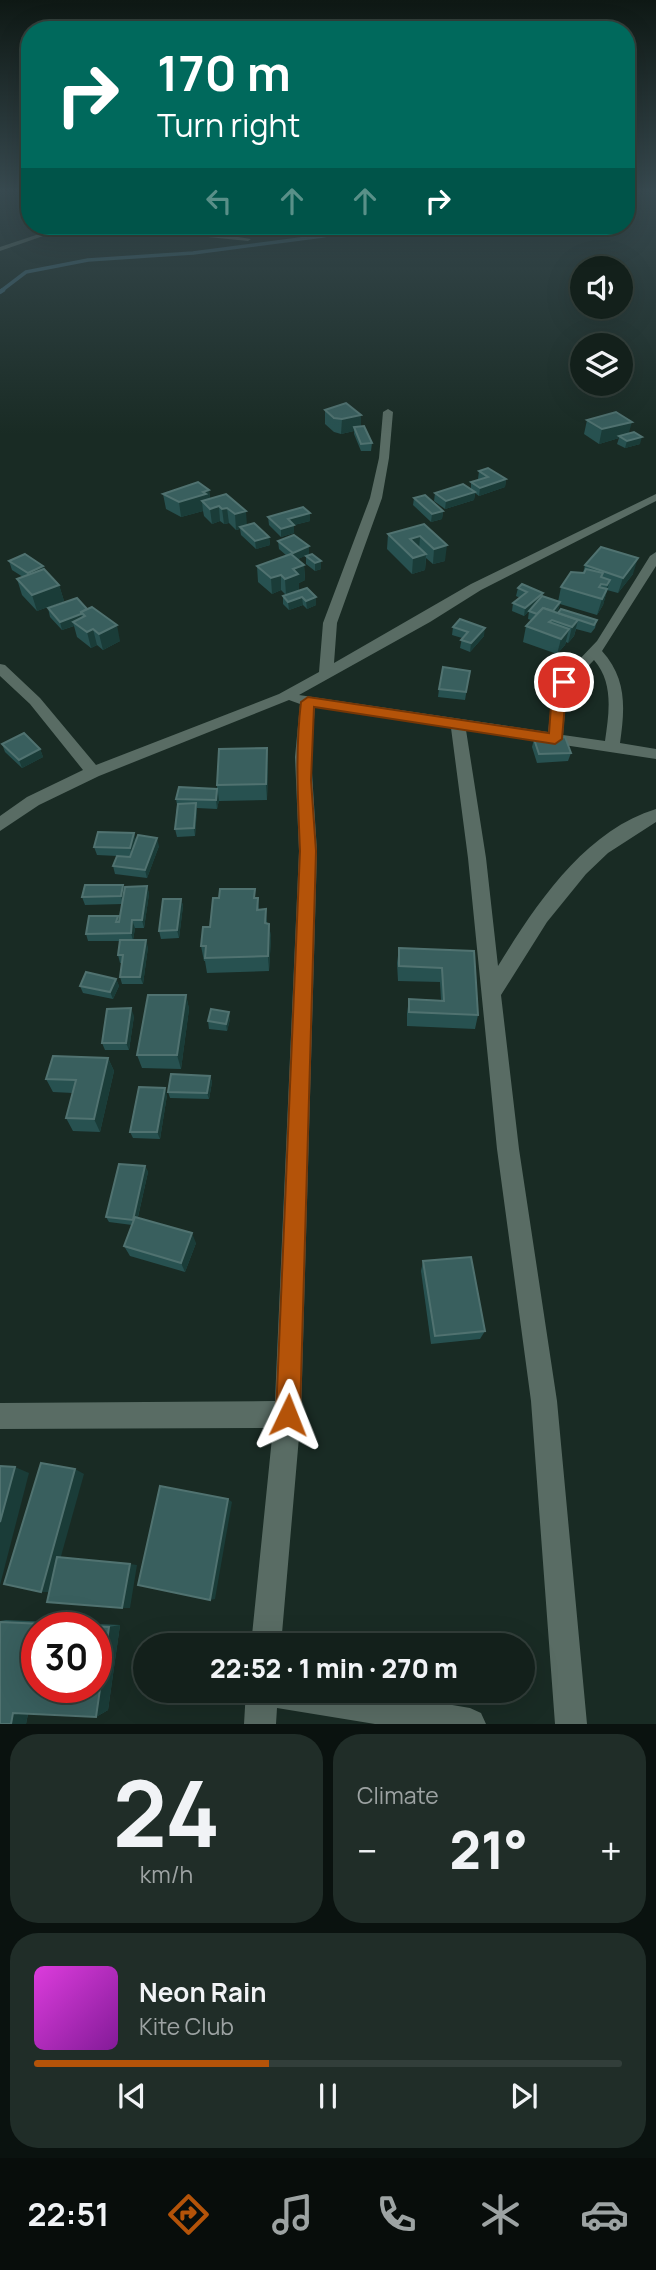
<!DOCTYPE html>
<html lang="en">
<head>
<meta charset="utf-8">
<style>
	:root { --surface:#13201b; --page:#202d28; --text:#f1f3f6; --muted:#9da3a3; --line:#323e3a; --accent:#b45309 }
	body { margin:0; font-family:Manrope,sans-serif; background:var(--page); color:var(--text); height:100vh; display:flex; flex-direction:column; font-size:26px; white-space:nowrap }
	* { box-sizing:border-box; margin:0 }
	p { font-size:23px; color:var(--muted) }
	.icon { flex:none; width:38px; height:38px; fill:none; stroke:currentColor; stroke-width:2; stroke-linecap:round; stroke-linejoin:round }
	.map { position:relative; height:1724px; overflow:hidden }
	.panel { display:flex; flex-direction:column; gap:10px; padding:10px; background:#0a120f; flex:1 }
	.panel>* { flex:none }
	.top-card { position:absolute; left:21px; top:21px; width:614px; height:214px; border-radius:28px; box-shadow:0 7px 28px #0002,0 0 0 2px var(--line); background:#00695c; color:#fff; overflow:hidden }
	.controls { position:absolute; left:570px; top:256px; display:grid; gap:14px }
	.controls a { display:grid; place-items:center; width:63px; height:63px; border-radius:50%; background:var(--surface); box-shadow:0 7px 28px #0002,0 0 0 2px var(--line); font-size:35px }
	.speed { position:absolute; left:21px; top:1612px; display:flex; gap:14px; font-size:35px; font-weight:700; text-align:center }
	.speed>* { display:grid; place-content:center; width:91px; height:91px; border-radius:50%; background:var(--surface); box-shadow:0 7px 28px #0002,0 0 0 2px var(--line); line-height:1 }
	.speed .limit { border:10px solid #d22; background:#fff; color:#111 }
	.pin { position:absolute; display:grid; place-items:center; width:60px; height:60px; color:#fff; margin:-30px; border:4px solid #fff; border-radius:50%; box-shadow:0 2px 7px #0007 }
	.me { position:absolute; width:77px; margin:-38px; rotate:2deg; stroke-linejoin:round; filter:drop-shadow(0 0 5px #0008) }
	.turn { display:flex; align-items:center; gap:24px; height:147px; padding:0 21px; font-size:32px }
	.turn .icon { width:91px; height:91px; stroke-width:2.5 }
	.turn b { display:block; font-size:49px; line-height:60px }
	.lanes { display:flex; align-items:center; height:66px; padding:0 21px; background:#0003; justify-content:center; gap:35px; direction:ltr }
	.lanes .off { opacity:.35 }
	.big { font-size:52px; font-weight:800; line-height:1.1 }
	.panel .widget { flex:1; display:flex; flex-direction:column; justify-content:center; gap:10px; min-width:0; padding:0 24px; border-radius:28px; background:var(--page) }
	.panel .dial { align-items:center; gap:0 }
	.dial b { font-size:91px; line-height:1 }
	.song { display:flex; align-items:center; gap:21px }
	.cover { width:84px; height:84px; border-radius:10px; background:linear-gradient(135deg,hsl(300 70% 55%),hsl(290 70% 35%)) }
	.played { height:7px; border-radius:4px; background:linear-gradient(90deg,var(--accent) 40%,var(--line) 40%) }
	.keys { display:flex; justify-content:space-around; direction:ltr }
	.heat { display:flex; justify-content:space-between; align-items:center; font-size:38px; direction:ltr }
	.panel .tiles { flex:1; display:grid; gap:10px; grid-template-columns:1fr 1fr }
	.widget:last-child { grid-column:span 2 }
	.trip { position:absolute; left:133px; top:1633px; width:402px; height:70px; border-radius:35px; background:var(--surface); box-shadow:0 7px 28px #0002,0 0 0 2px var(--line); font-weight:800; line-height:70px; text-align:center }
	.menu { display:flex; height:112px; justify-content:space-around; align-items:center; background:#080d0b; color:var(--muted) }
	.menu .icon { width:49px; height:49px }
	.menu .on { color:var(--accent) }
	.menu b { font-size:32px; color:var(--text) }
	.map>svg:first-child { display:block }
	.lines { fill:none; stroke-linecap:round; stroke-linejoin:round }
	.stream-far1 { stroke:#3b626e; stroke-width:3.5 }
	.stream { stroke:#3b626e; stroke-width:4.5 }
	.minor { fill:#596c64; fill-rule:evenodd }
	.wall { fill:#275150 }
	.shaded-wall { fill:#1a3c38 }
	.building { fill:#395f5e; stroke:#507270; stroke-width:2; fill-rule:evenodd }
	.route { fill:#b45309; stroke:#753606; stroke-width:2 }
</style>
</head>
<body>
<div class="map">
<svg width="656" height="1724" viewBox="0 0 656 1724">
	<rect width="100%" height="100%" fill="#192b24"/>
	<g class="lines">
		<!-- stream-far1 -->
		<path class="stream-far1" d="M 1,291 L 26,272 L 88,260 L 193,253 L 323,236 L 364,226"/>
		<!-- stream -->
		<path class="stream" d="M 0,292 L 3,290"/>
		<!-- minor -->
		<g class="minor">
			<path d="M 63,226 L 72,226 L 0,251 L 0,247 Z"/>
			<path d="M 152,226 L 165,226 L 251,239 L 248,241 L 198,236 Z"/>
			<path d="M 388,409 L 393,412 L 389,458 L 382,498 L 337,623 L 334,663 L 471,584 L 656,494 L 656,501 L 481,590 L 430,622 L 299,695 L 548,732 L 553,687 L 597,641 L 650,556 L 656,552 L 656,566 L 602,651 C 627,679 625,708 620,743 L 656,749 L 656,759 L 466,730 L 486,858 L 498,966 C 535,906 584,831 656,809 L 656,822 L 608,853 L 586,874 L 547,922 L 501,995 L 519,1149 L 557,1401 L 587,1724 L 555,1724 L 531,1401 L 497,1149 L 468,858 L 451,728 L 315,707 L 311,757 L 317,851 L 301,1414 L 281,1645 L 251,1645 L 273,1428 L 0,1429 L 0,1403 L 275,1401 L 299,851 L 295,757 L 300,704 L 289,700 L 99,776 L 39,805 L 0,831 L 0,816 L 27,797 L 83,770 L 30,704 L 0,676 L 0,664 L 5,665 L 40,698 L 96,765 L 279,694 L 319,672 L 323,623 L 370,498 L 379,458 L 383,412 ZM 594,660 C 614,683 609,713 605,741 L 563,735 L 567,688 Z"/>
			<path d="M 246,1690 L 364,1690 L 470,1708 L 481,1713 L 486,1724 L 375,1724 L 277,1708 L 276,1724 L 244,1724 Z"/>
		</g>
	</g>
	<!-- wall -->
	<g class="wall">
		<path d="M 325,410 L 361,427 L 372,443 L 371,451 L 361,451 L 354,434 L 354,431 L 341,434 L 334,432 L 325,424 Z"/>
		<path d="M 587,420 L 629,434 L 640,444 L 625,448 L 617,444 L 619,438 L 599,444 L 584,434 Z"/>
		<path d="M 479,471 L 506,479 L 505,487 L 479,496 L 475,493 L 474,500 L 445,509 L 434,501 L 435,493 L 471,489 L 471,482 L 480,479 L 478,479 Z"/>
		<path d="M 209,490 L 210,499 L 226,494 L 247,525 L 269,537 L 270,545 L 256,549 L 241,535 L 240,529 L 236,530 L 229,523 L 224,524 L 220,521 L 212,524 L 204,516 L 203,511 L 181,517 L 166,509 L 163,494 Z"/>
		<path d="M 414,498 L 443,511 L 442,519 L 431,522 L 413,505 Z"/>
		<path d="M 268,517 L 310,521 L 294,525 L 294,533 L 281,537 L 269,525 Z"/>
		<path d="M 424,524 L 445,561 L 433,564 L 426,558 L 425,570 L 412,574 L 387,549 L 388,534 Z"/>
		<path d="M 278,541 L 309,546 L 309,554 L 298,559 L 304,565 L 305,580 L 299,583 L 299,590 L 286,595 L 281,590 L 272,594 L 258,582 L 257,566 L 287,556 L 279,549 Z"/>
		<path d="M 306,556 L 321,569 L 315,571 L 306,564 Z"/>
		<path d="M 9,561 L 43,566 L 44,570 L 59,585 L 64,601 L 37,611 L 22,595 L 17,579 L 23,577 L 12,570 Z"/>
		<path d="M 585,565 L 633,574 L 618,593 L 607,590 L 603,605 L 597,615 L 560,604 L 557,613 L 597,620 L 595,628 L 591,633 L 576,629 L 574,636 L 568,643 L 566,642 L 565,645 L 557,654 L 523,642 L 526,626 L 531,620 L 528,619 L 529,611 L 524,616 L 512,611 L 513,603 L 520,598 L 516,596 L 518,588 L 543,593 L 542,596 L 558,602 L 561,587 L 583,573 Z"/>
		<path d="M 307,588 L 316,605 L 307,609 L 303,605 L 289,610 L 283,604 L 283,596 Z"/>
		<path d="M 77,598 L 120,641 L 103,650 L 97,645 L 91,648 L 77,637 L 74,626 L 62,630 L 50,617 L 48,608 Z"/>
		<path d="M 453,627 L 484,636 L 470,652 L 460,648 L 462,638 L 452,635 Z"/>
		<path d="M 470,671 L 465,700 L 438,697 L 439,689 Z"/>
		<path d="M 534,739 L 571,753 L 568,761 L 537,763 L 532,747 Z"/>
		<path d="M 2,744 L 40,749 L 43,757 L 22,768 L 5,752 Z"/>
		<path d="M 267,748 L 268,764 L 267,800 L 219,801 L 219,800 L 217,809 L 197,808 L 195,836 L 177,837 L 175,829 L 177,805 L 176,799 L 217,789 L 217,785 Z"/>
		<path d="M 134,833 L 136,841 L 159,846 L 147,878 L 115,874 L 113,866 L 117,856 L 97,855 L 94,847 Z"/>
		<path d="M 123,885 L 125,891 L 147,886 L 149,894 L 144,928 L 135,928 L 133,940 L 148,947 L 143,984 L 122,984 L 120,977 L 122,963 L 120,963 L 118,955 L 120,941 L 88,941 L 86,934 L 118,916 L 119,922 L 122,904 L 85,905 L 82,897 Z"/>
		<path d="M 256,898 L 258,898 L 259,910 L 266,909 L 267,924 L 269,924 L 271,938 L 269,971 L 207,973 L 205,961 L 204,961 L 201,946 L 210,927 Z"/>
		<path d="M 181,899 L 183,906 L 179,938 L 161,939 L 159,931 Z"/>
		<path d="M 399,948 L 474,951 L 478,1015 L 475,1029 L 407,1026 L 407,1013 L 409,999 L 441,1000 L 440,982 L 398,981 L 397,963 Z"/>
		<path d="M 116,979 L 119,986 L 113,999 L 83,993 L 80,986 Z"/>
		<path d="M 186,995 L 189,1009 L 181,1069 L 142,1068 L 137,1055 Z"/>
		<path d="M 134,1016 L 129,1050 L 105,1050 L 102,1043 Z"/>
		<path d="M 230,1019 L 227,1031 L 209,1029 L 208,1021 Z"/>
		<path d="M 108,1058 L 114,1071 L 100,1132 L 73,1131 L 66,1118 L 73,1093 L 53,1092 L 46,1079 Z"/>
		<path d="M 210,1076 L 212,1082 L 209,1099 L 170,1098 L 168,1092 Z"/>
		<path d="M 167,1095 L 160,1139 L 133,1138 L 130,1132 Z"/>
		<path d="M 145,1166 L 148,1172 L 138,1217 L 196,1243 L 185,1272 L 130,1256 L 124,1246 L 132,1225 L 109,1222 L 106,1217 Z"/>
		<path d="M 423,1261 L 485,1331 L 480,1339 L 431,1344 L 421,1271 Z"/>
		<path d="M 6,1620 L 120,1625 L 108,1710 L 96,1717 L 28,1714 L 26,1724 L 0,1724 L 0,1621 Z"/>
	</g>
	<!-- shaded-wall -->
	<g class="shaded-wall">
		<path d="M 361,415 L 361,429 L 354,427 L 354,431 L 341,434 L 342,419 Z"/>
		<path d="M 632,422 L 628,436 L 619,436 L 619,438 L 599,444 L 602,429 Z"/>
		<path d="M 642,437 L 640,444 L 625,448 L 627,441 Z"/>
		<path d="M 506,479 L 505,487 L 479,496 L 480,488 Z"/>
		<path d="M 209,490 L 211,505 L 202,501 L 203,511 L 181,517 L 179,502 Z"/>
		<path d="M 475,492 L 474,500 L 445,509 L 446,501 Z"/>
		<path d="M 219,506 L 220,521 L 212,524 L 210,509 Z"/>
		<path d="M 227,508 L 229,523 L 224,524 L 222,509 Z"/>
		<path d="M 246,511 L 247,526 L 236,530 L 235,514 Z"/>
		<path d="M 443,511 L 442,519 L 431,522 L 432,514 Z"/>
		<path d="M 310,513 L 310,521 L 294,525 L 294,533 L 281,537 L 281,529 L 288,519 Z"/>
		<path d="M 420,536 L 419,551 L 409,554 L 410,539 Z"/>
		<path d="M 269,537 L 270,545 L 256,549 L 255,541 Z"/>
		<path d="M 447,545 L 445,561 L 433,564 L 434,549 Z"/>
		<path d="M 309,546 L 309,554 L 294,561 L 293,553 Z"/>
		<path d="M 426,554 L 425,570 L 412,574 L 413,558 Z"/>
		<path d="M 638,558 L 633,574 L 618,593 L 623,578 Z"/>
		<path d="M 321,561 L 321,569 L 315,571 L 315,563 Z"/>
		<path d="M 304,565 L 305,580 L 299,583 L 299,590 L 286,595 L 285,579 L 293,569 Z"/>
		<path d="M 43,566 L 45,574 L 30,581 L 28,573 Z"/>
		<path d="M 281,575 L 281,590 L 272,594 L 271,578 Z"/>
		<path d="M 610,580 L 603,605 L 597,615 L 602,599 Z"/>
		<path d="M 59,585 L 64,601 L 37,611 L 32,595 Z"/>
		<path d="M 543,593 L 541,601 L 524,616 L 525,608 Z"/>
		<path d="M 302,597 L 303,605 L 289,610 L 288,602 Z"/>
		<path d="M 316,597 L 316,605 L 307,609 L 306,601 Z"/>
		<path d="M 560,602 L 558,611 L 546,625 L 548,617 Z"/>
		<path d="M 81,614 L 83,622 L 73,622 L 74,626 L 62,630 L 60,622 Z"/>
		<path d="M 578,620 L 574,636 L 568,643 L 572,627 Z"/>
		<path d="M 117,625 L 120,641 L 103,650 L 99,634 Z"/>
		<path d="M 485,628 L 484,636 L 470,652 L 471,643 Z"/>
		<path d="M 93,629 L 97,645 L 91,648 L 87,632 Z"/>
		<path d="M 569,629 L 565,645 L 557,654 L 561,639 Z"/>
		<path d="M 267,748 L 268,764 L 267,800 L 266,784 Z"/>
		<path d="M 40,749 L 43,757 L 22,768 L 19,760 Z"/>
		<path d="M 218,792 L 219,800 L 217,809 L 216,800 Z"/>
		<path d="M 196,803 L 197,811 L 195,836 L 194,828 Z"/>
		<path d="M 134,833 L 136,841 L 132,856 L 130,848 Z"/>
		<path d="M 157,838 L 159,846 L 147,878 L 145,870 Z"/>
		<path d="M 123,885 L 125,893 L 123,904 L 121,896 Z"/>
		<path d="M 147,886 L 149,894 L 144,928 L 142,920 Z"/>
		<path d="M 181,899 L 183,906 L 179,938 L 177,930 Z"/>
		<path d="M 132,920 L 135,928 L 133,941 L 131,933 Z"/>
		<path d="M 269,924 L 271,938 L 269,971 L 268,956 Z"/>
		<path d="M 146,940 L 148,947 L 143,984 L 140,977 Z"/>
		<path d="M 116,979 L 119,986 L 113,999 L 110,992 Z"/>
		<path d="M 186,995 L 189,1009 L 181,1069 L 177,1055 Z"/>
		<path d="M 131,1008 L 134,1016 L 129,1050 L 126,1043 Z"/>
		<path d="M 229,1012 L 230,1019 L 227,1031 L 226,1024 Z"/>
		<path d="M 108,1058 L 114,1071 L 100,1132 L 94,1119 Z"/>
		<path d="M 210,1076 L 212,1082 L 209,1099 L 207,1093 Z"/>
		<path d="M 165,1088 L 167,1095 L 160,1139 L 157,1132 Z"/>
		<path d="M 145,1166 L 148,1172 L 136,1225 L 133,1220 Z"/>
		<path d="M 192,1233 L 196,1243 L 185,1272 L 181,1263 Z"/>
		<path d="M 15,1467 L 29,1473 L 0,1585 L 0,1522 Z"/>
		<path d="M 75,1469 L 84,1474 L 51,1592 L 41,1592 Z"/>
		<path d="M 228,1499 L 232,1502 L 215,1599 L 210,1600 Z"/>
		<path d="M 130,1564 L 137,1565 L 130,1608 L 122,1608 Z"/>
		<path d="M 120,1625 L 108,1710 L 96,1717 L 109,1627 Z"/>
		<path d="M 29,1707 L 26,1724 L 11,1724 L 13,1713 Z"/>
	</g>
	<!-- building -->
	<g class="building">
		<path d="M 346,403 L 361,415 L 342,419 L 334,418 L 325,410 Z"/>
		<path d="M 616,412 L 632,422 L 602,429 L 587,420 Z"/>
		<path d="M 364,426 L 372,443 L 361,444 L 354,427 Z"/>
		<path d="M 634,432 L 642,437 L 627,441 L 619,436 Z"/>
		<path d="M 488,468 L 506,479 L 480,488 L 471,482 L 488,477 L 479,471 Z"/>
		<path d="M 198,482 L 209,490 L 203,492 L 206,494 L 179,502 L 163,494 Z"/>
		<path d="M 463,484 L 475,492 L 446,501 L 435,493 Z"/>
		<path d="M 226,494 L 246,511 L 235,514 L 227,508 L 222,509 L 219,506 L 210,509 L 202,501 Z"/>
		<path d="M 425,495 L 443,511 L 432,514 L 414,498 Z"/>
		<path d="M 303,507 L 310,513 L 288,519 L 294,525 L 281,529 L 268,517 Z"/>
		<path d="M 254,523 L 269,537 L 255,541 L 240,527 Z"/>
		<path d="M 424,524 L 447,545 L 434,549 L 420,536 L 410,539 L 426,554 L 413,558 L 388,534 Z"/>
		<path d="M 294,535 L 309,546 L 293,553 L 278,541 Z"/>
		<path d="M 601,547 L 638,558 L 623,578 L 585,565 Z"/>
		<path d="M 25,554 L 43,566 L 28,573 L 9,561 Z"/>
		<path d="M 291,554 L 304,565 L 293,569 L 298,574 L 285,579 L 281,575 L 271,578 L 257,566 Z"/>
		<path d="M 312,554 L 321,561 L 315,563 L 306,556 Z"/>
		<path d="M 44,569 L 59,585 L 32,595 L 17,579 Z"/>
		<path d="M 586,569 L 603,573 L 601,577 L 610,580 L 607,585 L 601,584 L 599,587 L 607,589 L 602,599 L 561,587 L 571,572 L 584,573 Z"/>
		<path d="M 522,584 L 543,593 L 525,608 L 513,603 L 527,592 L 518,588 Z"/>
		<path d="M 307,588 L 316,597 L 306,601 L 302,597 L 288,602 L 283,596 Z"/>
		<path d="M 542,596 L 560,602 L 553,611 L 543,608 L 537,614 L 529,611 Z"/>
		<path d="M 77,598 L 87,609 L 81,612 L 81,614 L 60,622 L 48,608 Z"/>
		<path d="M 92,607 L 117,625 L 99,634 L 93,629 L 87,632 L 73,622 L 85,616 L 81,612 Z"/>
		<path d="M 543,608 L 578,620 L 572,627 L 552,620 L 549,622 L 569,629 L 561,639 L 526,626 Z"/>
		<path d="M 561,609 L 597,620 L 594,625 L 558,613 Z"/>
		<path d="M 460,619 L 485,628 L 471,643 L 461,640 L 468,632 L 453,627 Z"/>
		<path d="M 443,667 L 470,671 L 466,692 L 439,689 Z"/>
		<path d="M 24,733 L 40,749 L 19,760 L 2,744 Z"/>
		<path d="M 565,737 L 571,753 L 539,754 L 534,739 Z"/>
		<path d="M 267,748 L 266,784 L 217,785 L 219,749 Z"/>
		<path d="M 179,787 L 217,789 L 216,800 L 176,799 Z"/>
		<path d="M 196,803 L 194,828 L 175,829 L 178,804 Z"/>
		<path d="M 98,832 L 134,833 L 130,848 L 94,847 Z"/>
		<path d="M 138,835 L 157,838 L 145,870 L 113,866 L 117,856 L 130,857 Z"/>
		<path d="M 85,885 L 123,885 L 121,896 L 82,897 Z"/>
		<path d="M 147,886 L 142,920 L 132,920 L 131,933 L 86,934 L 89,916 L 118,916 L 116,922 L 119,922 L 125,887 Z"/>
		<path d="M 220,889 L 255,889 L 254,898 L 258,898 L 257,910 L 266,909 L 265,923 L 269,924 L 268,956 L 205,958 L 206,946 L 201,946 L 203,927 L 210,927 L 213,898 L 219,898 Z"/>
		<path d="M 163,899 L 181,899 L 177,930 L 159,931 Z"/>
		<path d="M 120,940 L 146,940 L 140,977 L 120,977 L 123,955 L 118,955 Z"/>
		<path d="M 399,948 L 474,951 L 478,1015 L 409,1012 L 409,999 L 444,1001 L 442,968 L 399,966 Z"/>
		<path d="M 86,972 L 116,979 L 110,992 L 80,986 Z"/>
		<path d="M 148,995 L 186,995 L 177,1055 L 137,1055 Z"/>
		<path d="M 131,1008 L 126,1043 L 102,1043 L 107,1009 Z"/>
		<path d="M 211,1009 L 229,1012 L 226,1024 L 208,1021 Z"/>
		<path d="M 53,1056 L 108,1058 L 94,1119 L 66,1118 L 76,1080 L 46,1079 Z"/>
		<path d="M 171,1074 L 210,1076 L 207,1093 L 168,1092 Z"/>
		<path d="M 139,1087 L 165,1088 L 157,1132 L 130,1132 Z"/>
		<path d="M 119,1164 L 145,1166 L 133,1220 L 106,1217 Z"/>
		<path d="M 135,1217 L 192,1233 L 181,1263 L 124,1246 Z"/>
		<path d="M 471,1257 L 485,1331 L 435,1336 L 423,1261 Z"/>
		<path d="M 41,1463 L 75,1469 L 41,1592 L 4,1584 Z"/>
		<path d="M 0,1466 L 15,1467 L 0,1522 Z"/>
		<path d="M 160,1486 L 228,1499 L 210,1600 L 138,1585 Z"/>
		<path d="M 57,1557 L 130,1564 L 122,1608 L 47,1602 Z"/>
		<path d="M 0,1622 L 109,1627 L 96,1717 L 13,1713 L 11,1724 L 0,1724 ZM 37,1628 L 96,1628 L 96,1687 L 37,1687 Z"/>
	</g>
	<!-- sky -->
	<linearGradient id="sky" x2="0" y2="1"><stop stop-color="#0e1814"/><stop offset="0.44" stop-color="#384a50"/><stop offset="1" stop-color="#384a50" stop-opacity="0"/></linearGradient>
	<rect width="656" height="434" fill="url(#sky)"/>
	<!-- route -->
	<path class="route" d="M 564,678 L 571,682 L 566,692 L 562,739 L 555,744 L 314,707 L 311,780 L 316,851 L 300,1415 L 297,1423 L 288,1427 L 279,1423 L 276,1415 L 300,851 C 298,801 295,752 301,702 L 308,697 L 549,733 L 552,692 L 560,679 Z"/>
</svg>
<div class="controls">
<a><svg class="icon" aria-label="sound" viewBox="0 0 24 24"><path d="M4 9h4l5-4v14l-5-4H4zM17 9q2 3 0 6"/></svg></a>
<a><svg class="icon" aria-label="layers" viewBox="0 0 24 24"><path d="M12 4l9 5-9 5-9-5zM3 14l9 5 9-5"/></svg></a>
</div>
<div class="speed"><div class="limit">30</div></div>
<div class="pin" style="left:564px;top:682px;background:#d93025"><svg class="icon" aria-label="arrive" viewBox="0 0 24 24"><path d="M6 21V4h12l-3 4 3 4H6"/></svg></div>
<svg class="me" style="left:288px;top:1415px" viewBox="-20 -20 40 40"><path d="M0-17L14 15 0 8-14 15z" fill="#b45309" stroke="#fff" stroke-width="4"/></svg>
<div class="trip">22:52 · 1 min · 270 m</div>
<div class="top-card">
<div class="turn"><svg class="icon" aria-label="right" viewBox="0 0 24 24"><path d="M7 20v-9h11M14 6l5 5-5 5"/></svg><div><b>170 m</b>Turn right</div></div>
<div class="lanes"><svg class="icon off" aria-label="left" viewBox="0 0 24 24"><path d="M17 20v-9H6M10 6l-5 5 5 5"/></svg><svg class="icon off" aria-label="ahead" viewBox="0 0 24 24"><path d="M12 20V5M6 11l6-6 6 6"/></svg><svg class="icon off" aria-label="ahead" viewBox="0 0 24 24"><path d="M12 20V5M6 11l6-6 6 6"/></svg><svg class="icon" aria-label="right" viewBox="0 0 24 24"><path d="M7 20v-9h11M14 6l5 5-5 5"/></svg></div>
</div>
</div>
<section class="panel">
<div class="tiles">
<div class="widget dial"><b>24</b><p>km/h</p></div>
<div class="widget"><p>Climate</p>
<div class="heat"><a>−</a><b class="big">21°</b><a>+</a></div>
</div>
<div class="widget">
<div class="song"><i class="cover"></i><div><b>Neon Rain</b><p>Kite Club</p></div></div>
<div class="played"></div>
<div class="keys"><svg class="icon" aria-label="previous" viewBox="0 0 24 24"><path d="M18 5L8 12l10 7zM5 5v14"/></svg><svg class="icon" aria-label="pause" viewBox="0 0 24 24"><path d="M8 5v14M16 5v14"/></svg><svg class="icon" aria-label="next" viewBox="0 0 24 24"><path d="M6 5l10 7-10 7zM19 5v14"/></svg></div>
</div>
</div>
</section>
<nav class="menu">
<b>22:51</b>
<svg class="icon on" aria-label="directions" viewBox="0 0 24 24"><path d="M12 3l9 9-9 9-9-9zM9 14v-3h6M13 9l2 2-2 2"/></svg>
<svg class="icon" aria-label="music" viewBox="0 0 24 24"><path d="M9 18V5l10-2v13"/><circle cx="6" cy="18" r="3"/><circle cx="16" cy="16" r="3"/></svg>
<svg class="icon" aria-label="phone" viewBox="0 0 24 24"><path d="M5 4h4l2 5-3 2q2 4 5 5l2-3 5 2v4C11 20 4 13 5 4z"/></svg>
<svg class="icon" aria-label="climate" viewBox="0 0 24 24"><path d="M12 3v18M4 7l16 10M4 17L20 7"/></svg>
<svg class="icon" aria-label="car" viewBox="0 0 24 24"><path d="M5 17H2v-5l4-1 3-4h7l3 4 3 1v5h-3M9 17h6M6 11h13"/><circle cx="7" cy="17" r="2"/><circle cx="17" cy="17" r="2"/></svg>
</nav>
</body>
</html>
